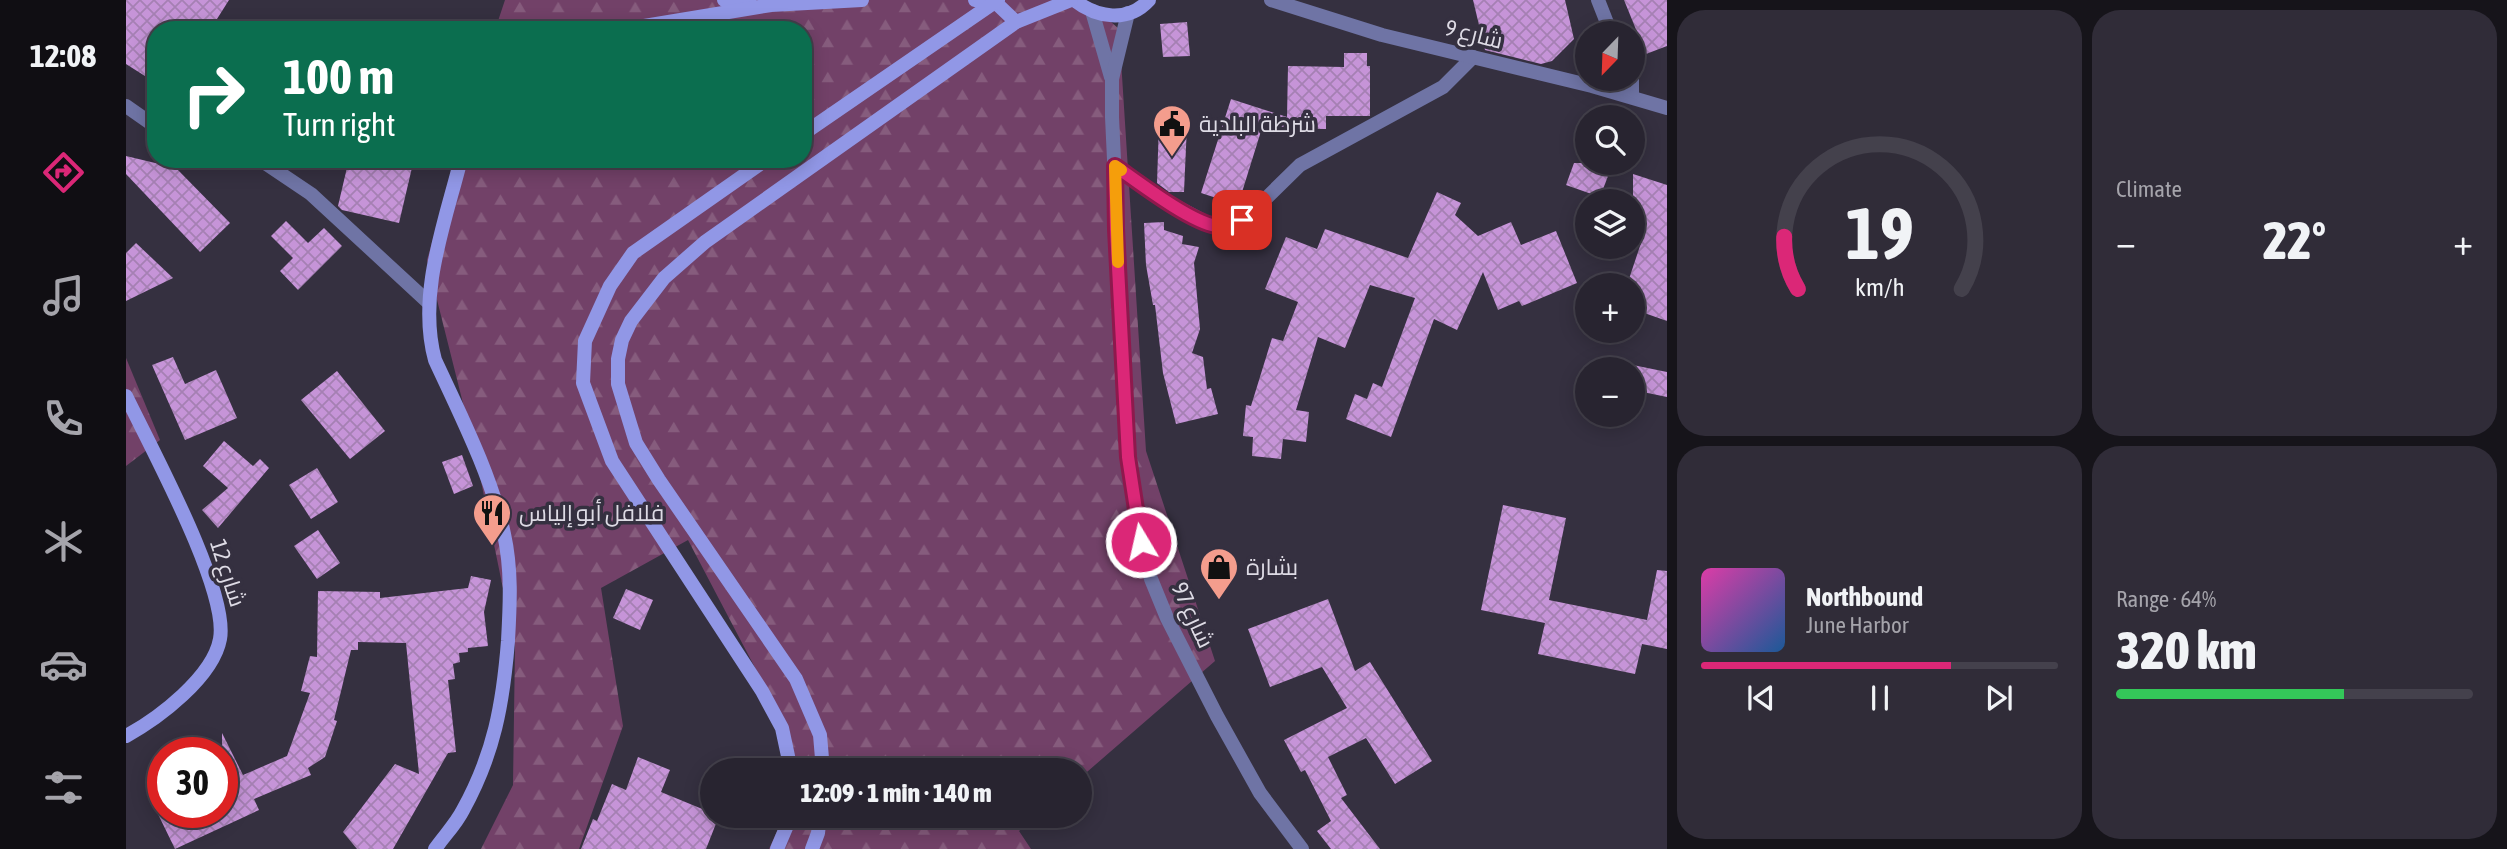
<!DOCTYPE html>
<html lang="en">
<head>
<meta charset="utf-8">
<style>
	:root { --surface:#282430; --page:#302c38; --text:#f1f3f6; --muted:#a5a4ab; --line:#44414c; --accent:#db2777 }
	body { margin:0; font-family:"Asap Condensed",Cairo,sans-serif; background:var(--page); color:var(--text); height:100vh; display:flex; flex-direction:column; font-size:26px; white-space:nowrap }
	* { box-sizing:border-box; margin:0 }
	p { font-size:23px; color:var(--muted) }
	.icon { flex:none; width:38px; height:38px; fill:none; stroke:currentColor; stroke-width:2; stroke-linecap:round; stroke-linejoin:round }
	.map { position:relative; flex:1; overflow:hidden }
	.side { display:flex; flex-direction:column; gap:10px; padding:10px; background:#16141a; width:840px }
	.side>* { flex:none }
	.banner { position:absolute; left:21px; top:21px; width:665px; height:147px; border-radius:28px; box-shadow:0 4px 18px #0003,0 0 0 2px var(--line); background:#0b6e4f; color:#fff; overflow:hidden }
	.needle { width:46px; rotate:203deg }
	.tools { position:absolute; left:1449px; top:21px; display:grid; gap:14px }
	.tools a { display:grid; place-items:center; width:70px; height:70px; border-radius:50%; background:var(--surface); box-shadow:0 4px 18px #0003,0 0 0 2px var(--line); font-size:35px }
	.speed { position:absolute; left:21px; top:737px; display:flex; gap:14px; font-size:35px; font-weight:700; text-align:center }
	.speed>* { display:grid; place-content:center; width:91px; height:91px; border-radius:50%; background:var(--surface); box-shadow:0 4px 18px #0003,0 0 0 2px var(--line); line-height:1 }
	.speed .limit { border:10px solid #d22; background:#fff; color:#111 }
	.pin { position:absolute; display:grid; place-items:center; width:60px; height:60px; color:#fff; margin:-30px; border-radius:14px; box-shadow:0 4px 10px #0006 }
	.me { position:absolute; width:77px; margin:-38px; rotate:351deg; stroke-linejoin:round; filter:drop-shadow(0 0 5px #0008) }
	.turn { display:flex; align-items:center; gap:24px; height:147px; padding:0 21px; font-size:32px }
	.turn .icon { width:91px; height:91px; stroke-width:2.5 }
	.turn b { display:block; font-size:49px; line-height:60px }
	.big { font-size:52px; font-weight:800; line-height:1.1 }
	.side .widget { flex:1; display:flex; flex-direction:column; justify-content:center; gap:10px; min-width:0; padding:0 24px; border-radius:28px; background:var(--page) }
	.side .dial { align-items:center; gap:0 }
	.dial svg { height:182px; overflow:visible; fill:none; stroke:var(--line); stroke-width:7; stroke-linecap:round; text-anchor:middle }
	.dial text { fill:var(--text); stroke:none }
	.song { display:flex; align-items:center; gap:21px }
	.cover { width:84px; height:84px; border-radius:10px; background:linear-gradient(135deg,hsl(320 70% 55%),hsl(210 70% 35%)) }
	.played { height:7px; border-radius:4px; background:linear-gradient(90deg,var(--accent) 70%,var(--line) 70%) }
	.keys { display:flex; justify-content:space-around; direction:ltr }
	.heat { display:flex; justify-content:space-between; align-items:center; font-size:38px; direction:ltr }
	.charge { height:10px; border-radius:5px; background:linear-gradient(90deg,#34c759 64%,var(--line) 0) }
	.side .tiles { flex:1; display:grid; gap:10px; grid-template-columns:repeat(2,1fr) }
	.trip { position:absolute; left:574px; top:758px; width:392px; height:70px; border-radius:35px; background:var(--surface); box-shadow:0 4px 18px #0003,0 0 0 2px var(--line); font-weight:800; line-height:70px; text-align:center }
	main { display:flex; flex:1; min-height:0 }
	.tabs { display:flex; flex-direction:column; width:126px; justify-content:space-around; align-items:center; background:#100e13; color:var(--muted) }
	.tabs .icon { width:49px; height:49px }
	.tabs .selected { color:var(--accent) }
	.tabs b { font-size:32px; color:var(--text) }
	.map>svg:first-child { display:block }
	.forest { fill:url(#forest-firs) }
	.building { fill:url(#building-cross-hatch) }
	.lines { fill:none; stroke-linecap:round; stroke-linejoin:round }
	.minor { stroke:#6f74a5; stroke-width:14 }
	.tertiary { stroke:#6f74a5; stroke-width:14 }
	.secondary { stroke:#9197e6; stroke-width:14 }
	.route-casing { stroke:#8e194d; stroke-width:18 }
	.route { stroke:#db2777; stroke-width:12 }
	.slow { stroke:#f59e0b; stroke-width:12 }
	.labels { text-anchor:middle; stroke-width:7; stroke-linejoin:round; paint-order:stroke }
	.street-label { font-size:23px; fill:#dedbe5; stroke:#353040 }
	.poi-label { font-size:23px; fill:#dedbe5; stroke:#353040; text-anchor:start }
</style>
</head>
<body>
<main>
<nav class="tabs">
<b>12:08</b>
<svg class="icon selected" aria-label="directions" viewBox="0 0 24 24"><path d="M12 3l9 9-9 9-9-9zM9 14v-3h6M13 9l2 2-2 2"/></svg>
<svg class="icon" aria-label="music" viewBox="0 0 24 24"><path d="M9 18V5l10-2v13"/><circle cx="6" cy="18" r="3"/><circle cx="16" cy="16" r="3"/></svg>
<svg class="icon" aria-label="phone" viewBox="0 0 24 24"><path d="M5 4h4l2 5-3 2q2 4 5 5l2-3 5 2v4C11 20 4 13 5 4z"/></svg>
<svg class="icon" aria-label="climate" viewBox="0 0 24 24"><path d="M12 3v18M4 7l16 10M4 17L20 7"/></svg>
<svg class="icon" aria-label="car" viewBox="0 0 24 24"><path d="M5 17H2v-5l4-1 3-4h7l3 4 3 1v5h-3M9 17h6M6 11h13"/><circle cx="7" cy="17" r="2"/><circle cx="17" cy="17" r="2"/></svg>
<svg class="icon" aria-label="filters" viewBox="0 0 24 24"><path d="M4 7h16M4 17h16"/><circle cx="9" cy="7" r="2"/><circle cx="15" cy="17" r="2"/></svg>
</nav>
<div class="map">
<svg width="1541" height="849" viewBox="0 0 1541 849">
	<defs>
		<pattern id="forest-firs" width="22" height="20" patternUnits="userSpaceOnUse" patternTransform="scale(1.75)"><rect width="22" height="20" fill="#724168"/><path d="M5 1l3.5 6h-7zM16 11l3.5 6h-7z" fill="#865c7d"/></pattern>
		<pattern id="building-cross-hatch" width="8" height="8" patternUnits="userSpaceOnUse" patternTransform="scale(1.75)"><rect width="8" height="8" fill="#c694d8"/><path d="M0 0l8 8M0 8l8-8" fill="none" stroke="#a580b3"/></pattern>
	</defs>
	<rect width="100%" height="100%" fill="#353040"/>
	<!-- forest -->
	<g class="forest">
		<path d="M 379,0 L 960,0 L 993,29 L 1020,451 L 1089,661 L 954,778 L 954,770 L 668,770 L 645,698 L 562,540 L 475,588 L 497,726 L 453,849 L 355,849 L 387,785 L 389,647 L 348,447 L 301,260 L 330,159 L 677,159 L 677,30 L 369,30 Z"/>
		<path d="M 0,358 L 34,440 L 0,466 Z"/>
		<path d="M 658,816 L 910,816 L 893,831 L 905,849 L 643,849 Z"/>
	</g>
	<!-- building -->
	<g class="building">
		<path d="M 0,0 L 103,0 L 84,30 L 30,30 L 30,83 L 0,64 Z"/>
		<path d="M 1347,0 L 1439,0 L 1448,39 L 1426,61 L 1415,64 L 1359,50 Z"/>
		<path d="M 1498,0 L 1541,0 L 1541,46 L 1520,54 Z"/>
		<path d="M 1061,22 L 1064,56 L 1037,57 L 1034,24 Z"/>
		<path d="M 1218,53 L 1241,53 L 1241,66 L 1244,66 L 1244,116 L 1200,116 L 1200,129 L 1136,128 L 1112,205 L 1075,193 L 1105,99 L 1161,117 L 1162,66 L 1218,67 Z"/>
		<path d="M 1033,123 L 1061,125 L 1058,192 L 1043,192 L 1031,183 Z"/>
		<path d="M 0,156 L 50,168 L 104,223 L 74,252 L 0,174 Z"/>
		<path d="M 223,159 L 288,159 L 273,223 L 216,210 L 212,206 Z"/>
		<path d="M 1448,163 L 1487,163 L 1474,197 L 1440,185 Z"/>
		<path d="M 1507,174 L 1541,185 L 1541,321 L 1507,309 L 1507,285 L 1501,285 L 1516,240 L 1507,238 Z"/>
		<path d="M 1311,192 L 1335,203 L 1329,215 L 1352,236 L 1385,222 L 1395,245 L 1430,231 L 1451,283 L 1396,306 L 1393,301 L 1372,310 L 1357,272 L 1331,330 L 1308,319 L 1265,437 L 1220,419 L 1229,394 L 1241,399 L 1247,383 L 1256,387 L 1289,298 L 1244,285 L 1219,348 L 1192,337 L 1170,410 L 1183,412 L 1180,442 L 1157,439 L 1155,459 L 1126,456 L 1127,437 L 1117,436 L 1120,405 L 1125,406 L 1146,338 L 1157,341 L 1172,302 L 1139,289 L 1160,237 L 1191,249 L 1199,229 L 1282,258 Z"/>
		<path d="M 160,221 L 182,243 L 198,228 L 216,246 L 172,290 L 154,271 L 167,258 L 145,236 Z"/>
		<path d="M 1038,222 L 1038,230 L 1057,236 L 1056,244 L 1073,247 L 1068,263 L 1074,329 L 1066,353 L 1077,357 L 1081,389 L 1085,388 L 1092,414 L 1050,424 L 1037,373 L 1029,305 L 1027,305 L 1020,265 L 1018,223 Z"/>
		<path d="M 10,243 L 47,278 L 0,301 L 0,253 Z"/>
		<path d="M 47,357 L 59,384 L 90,370 L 111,418 L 59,440 L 26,365 Z"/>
		<path d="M 1507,365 L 1541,372 L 1541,397 L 1507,390 Z"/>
		<path d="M 211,371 L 259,431 L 224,459 L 175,400 Z"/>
		<path d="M 98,441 L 127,466 L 134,459 L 143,468 L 92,528 L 76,510 L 102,488 L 77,466 Z"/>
		<path d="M 336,455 L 347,486 L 328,494 L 316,462 Z"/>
		<path d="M 191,468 L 212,502 L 185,519 L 163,485 Z"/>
		<path d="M 1377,505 L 1440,518 L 1423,600 L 1521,620 L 1531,570 L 1541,571 L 1541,649 L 1516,644 L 1509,674 L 1412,654 L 1419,623 L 1355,610 Z"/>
		<path d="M 192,530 L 214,563 L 191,579 L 168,546 Z"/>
		<path d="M 345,576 L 365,580 L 358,612 L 362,646 L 342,648 L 342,652 L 333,653 L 334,662 L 327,664 L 329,679 L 322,680 L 330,752 L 322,753 L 267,849 L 231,849 L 217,832 L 269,764 L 293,774 L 280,643 L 232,642 L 232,650 L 225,650 L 208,720 L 211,721 L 199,757 L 182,768 L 185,775 L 128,799 L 133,810 L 49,849 L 31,812 L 96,812 L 96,733 L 117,775 L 161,756 L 184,693 L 175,691 L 184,656 L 191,657 L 192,591 L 254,592 L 254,598 L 342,588 Z"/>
		<path d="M 500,589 L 527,600 L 514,630 L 487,618 Z"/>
		<path d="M 1202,599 L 1229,671 L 1244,662 L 1306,761 L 1269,784 L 1240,738 L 1202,757 L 1221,795 L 1215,798 L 1254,849 L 1205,849 L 1191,831 L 1205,821 L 1179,770 L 1175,772 L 1158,740 L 1221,708 L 1196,667 L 1144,687 L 1122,629 Z"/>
		<path d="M 512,757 L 544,770 L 535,792 L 586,813 L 586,816 L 593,816 L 580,849 L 455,849 L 467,819 L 471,821 L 486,784 L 500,790 Z"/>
	</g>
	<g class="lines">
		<!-- minor -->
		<g class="minor">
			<path d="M 1472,0 L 1485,33"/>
			<path d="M 966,11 L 985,77"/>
			<path d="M 1002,13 L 986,79 L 986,117 L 1002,457 L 1015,542 L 1025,579 L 1041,618 L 1091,716 L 1134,793 L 1176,849"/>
			<path d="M 1506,79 L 1506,97"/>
			<path d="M 0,106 L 30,127"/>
			<path d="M 133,159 L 185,194 L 303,303"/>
			<path d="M 989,166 L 1038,200 L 1087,226 L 1099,227 L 1123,215 L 1174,165 L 1317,87 L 1347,57"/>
		</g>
		<!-- tertiary -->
		<path class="tertiary" d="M 1145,0 L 1256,35 L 1466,86 L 1541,108"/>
		<!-- secondary -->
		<g class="secondary">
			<path d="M 598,0 L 624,3"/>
			<path d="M 849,0 L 869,2 L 890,22"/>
			<path d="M 948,0 C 971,18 1002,23 1023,0"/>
			<path d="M 494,30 L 645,5 L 736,0"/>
			<path d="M 677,134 L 872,0"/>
			<path d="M 641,159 L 507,253 L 484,286 L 459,341 L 457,383 L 486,461 L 636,691 L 656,728 L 665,770"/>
			<path d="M 0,396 C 24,446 103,590 94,639 C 87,677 33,718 0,736"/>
			<path d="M 697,770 L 694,735 L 670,679 L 533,480 L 510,443 L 492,384 L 492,359 L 496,340 L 505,321 L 538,278 L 579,242 L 890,22 L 945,0"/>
			<path d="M 309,849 C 318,836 330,824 337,810 C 368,754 377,704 382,641 C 384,605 386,570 378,534 C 366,477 334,414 309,360 C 291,294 319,223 335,159"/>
			<path d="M 651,849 L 665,816"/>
			<path d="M 686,849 L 692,833 L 694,816"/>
		</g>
	</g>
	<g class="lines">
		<defs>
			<path id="route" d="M 1015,542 L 1002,457 L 990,229 L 989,166 C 1012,182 1064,222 1090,226 C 1100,228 1108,224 1116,220"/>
		</defs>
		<!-- route casing -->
		<use href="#route" class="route-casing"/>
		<!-- route -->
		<use href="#route" class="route"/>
		<!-- slow -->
		<path class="slow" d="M 992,262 L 989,166 L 995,170"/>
	</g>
	<!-- icons -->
	<defs>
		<symbol id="civic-pin" viewBox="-11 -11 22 30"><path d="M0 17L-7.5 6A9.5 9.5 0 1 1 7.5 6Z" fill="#f49d8d" stroke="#353040"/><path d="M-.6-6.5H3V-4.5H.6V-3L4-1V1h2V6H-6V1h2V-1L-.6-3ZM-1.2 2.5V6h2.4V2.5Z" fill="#111"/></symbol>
		<symbol id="restaurant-pin" viewBox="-11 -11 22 30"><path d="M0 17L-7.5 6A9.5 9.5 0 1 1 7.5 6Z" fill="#f49d8d" stroke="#353040"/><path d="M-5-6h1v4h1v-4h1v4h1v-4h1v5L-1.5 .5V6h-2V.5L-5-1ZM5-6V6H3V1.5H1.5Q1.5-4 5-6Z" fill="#111"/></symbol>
		<symbol id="shop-pin" viewBox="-11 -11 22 30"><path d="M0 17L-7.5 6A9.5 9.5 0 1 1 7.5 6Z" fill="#f49d8d" stroke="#353040"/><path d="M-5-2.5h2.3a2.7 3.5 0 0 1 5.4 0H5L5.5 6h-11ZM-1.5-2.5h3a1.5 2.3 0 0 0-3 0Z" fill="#111"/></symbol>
	</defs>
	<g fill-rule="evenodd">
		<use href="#civic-pin" x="1024" y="102" width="44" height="60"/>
		<use href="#restaurant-pin" x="344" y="491" width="44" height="60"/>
		<use href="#shop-pin" x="1071" y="545" width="44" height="60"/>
	</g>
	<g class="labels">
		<!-- street labels -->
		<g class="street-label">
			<text transform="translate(1348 34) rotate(14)" y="8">شارع 9</text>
			<text transform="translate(102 573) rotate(72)" y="8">شارع 12</text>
			<text transform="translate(1067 615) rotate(65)" y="8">شارع 97</text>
		</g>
		<!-- poi labels -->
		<g class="poi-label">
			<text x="1073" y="132">شرطة البلدية</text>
			<text x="393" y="521">فلافل أبو إلياس</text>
			<text x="1120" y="575">بشارة</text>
		</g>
	</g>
</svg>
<div class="tools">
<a><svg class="needle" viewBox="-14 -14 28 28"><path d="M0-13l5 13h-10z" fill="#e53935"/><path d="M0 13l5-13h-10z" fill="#a5a4ab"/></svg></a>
<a><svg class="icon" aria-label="search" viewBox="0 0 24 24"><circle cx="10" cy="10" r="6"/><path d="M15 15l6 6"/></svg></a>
<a><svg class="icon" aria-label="layers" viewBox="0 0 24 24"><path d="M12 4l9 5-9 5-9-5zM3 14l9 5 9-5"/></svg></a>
<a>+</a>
<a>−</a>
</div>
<div class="speed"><div class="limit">30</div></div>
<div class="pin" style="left:1116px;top:220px;background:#d93025"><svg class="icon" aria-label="arrive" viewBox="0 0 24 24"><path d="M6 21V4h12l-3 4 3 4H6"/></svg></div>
<svg class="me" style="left:1015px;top:542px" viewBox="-20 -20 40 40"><circle r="17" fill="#db2777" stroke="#fff" stroke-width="3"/><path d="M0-11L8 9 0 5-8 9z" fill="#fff"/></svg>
<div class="trip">12:09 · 1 min · 140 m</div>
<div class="banner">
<div class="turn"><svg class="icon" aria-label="right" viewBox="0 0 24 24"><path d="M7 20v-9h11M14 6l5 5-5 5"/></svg><div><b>100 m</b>Turn right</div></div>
</div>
</div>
<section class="side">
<div class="tiles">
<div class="widget dial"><svg viewBox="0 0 100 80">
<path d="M14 69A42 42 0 1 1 86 69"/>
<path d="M14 69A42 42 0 0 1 8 46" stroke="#db2777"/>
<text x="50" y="56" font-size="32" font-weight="700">19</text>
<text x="50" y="72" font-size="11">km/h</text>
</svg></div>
<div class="widget"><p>Climate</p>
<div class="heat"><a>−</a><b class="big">22°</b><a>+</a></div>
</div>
<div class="widget">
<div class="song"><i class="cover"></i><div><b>Northbound</b><p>June Harbor</p></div></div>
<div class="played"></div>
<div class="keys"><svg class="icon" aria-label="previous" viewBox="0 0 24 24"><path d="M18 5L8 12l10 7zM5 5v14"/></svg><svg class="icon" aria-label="pause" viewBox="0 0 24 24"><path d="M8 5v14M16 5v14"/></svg><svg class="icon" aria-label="next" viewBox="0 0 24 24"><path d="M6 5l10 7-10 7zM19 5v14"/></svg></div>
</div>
<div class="widget"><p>Range · 64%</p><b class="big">320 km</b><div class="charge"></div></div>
</div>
</section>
</main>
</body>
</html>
